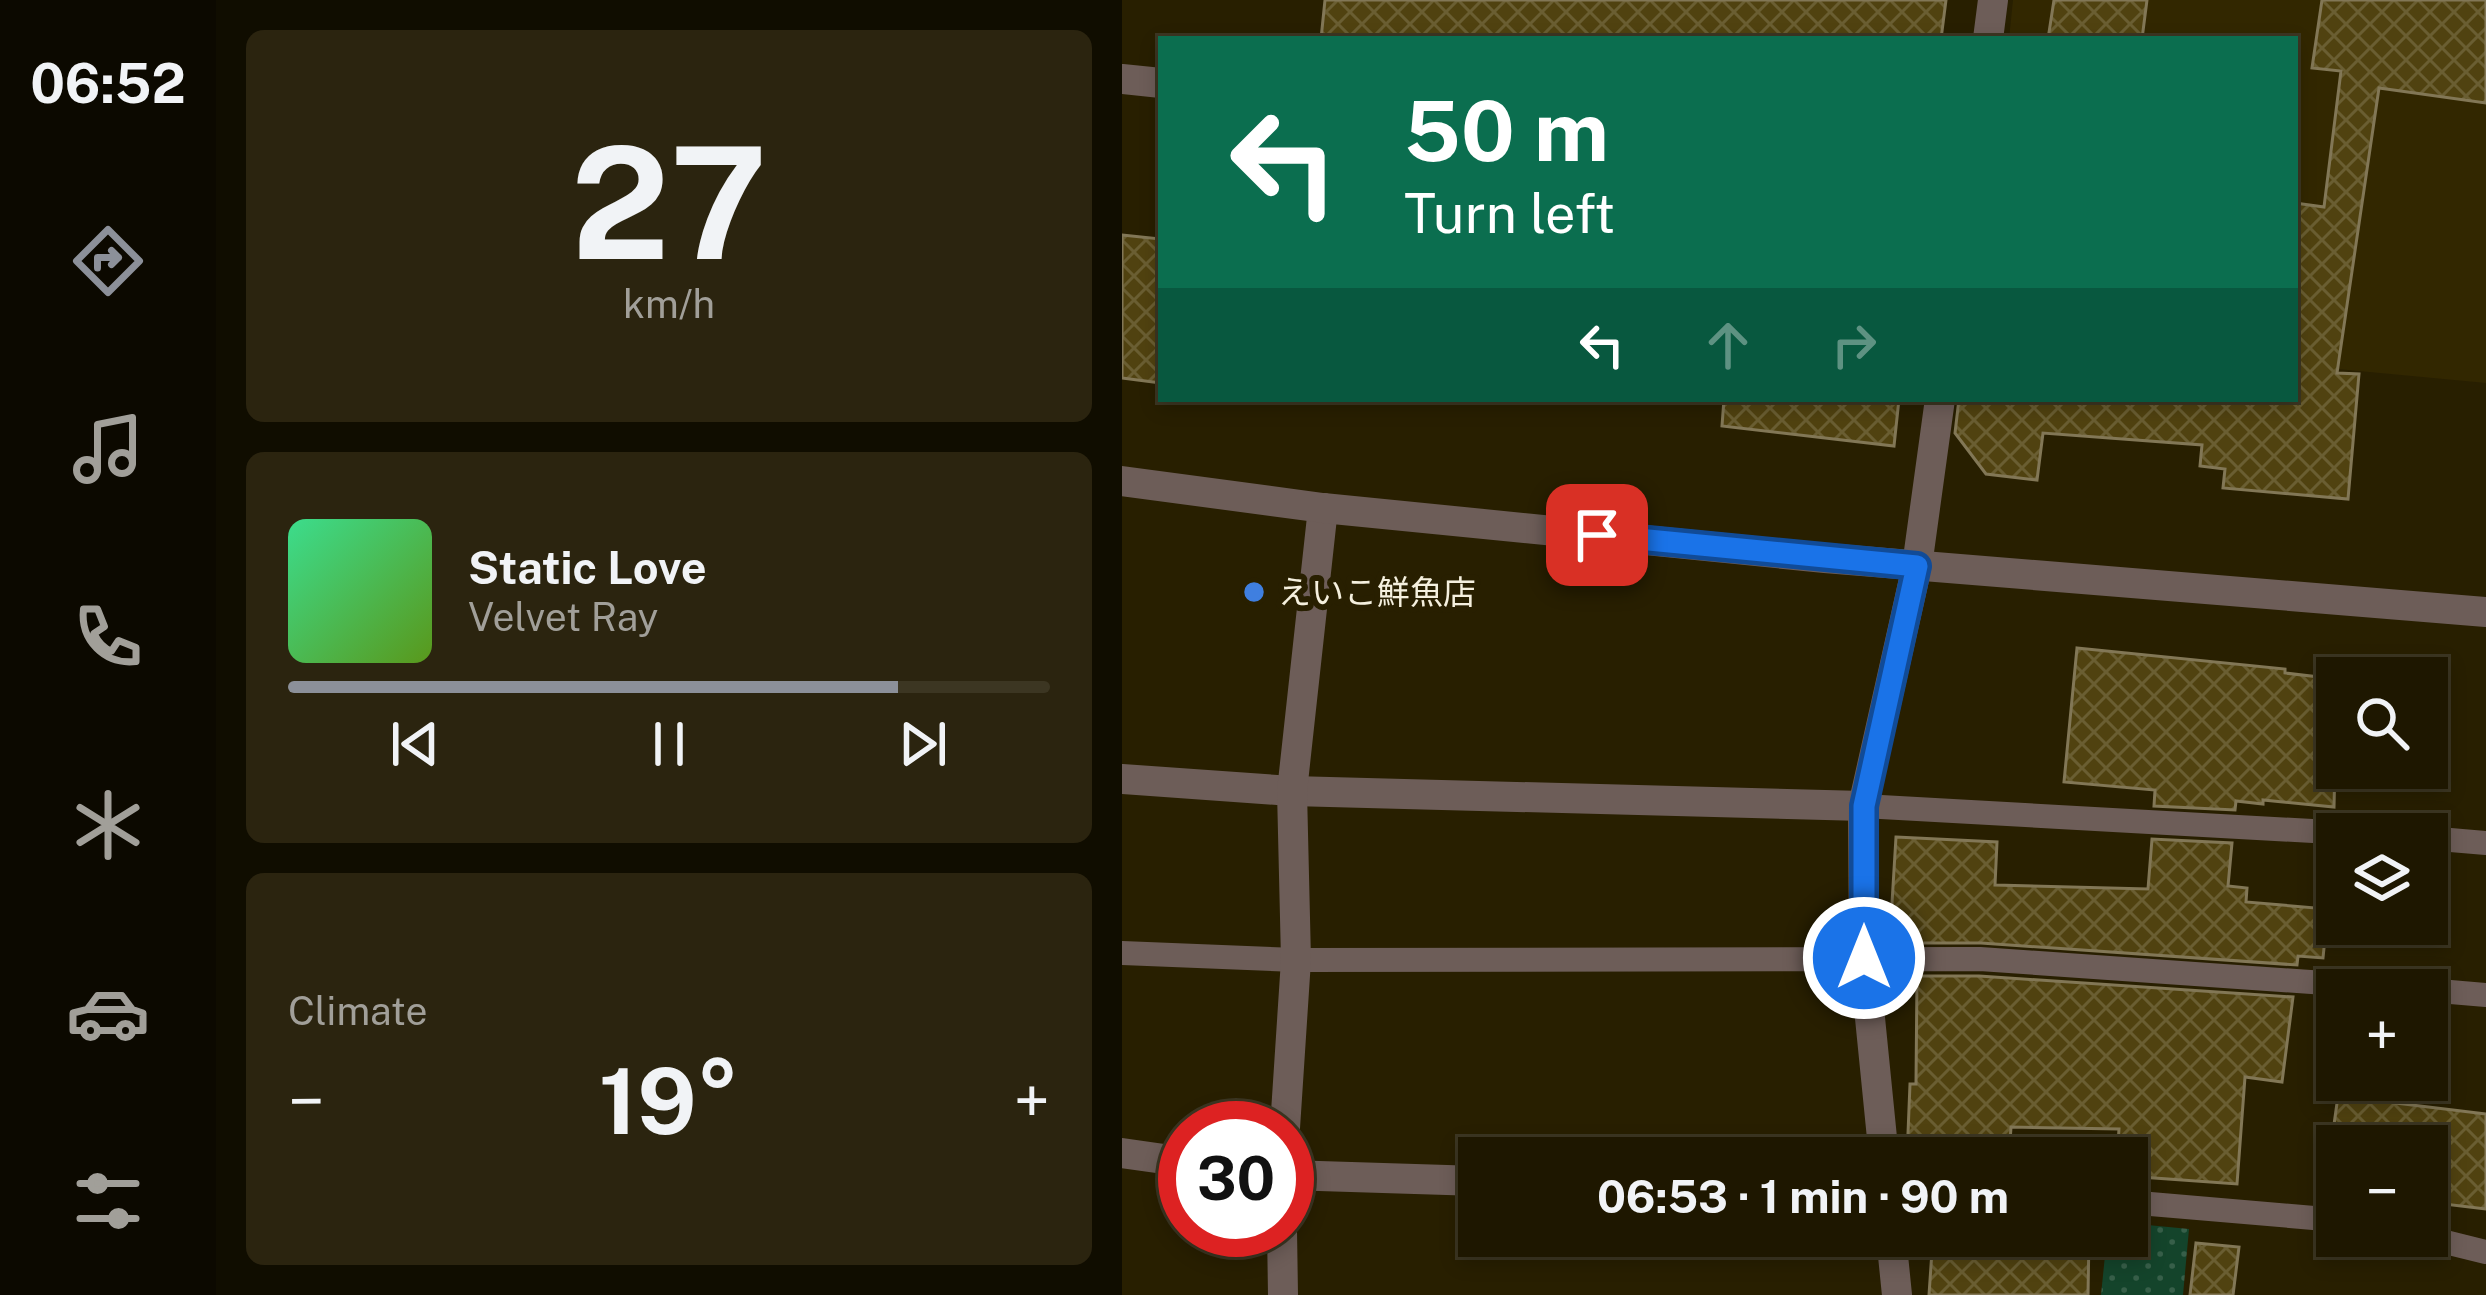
<!DOCTYPE html>
<html lang="en">
<head>
<meta charset="utf-8">
<style>
	:root { --surface:#1e1700; --page:#2b240f; --text:#f1f3f6; --muted:#a19f99; --line:#3c3622; --accent:#8c9099 }
	body { margin:0; font-family:"Public Sans","Noto Sans JP",sans-serif; background:var(--page); color:var(--text); height:100vh; display:flex; flex-direction:column; font-size:45px; white-space:nowrap }
	* { box-sizing:border-box; margin:0 }
	p { font-size:39px; color:var(--muted) }
	.icon { flex:none; width:66px; height:66px; fill:none; stroke:currentColor; stroke-width:2; stroke-linecap:round; stroke-linejoin:round }
	.map { position:relative; flex:1; overflow:hidden }
	.sheet { display:flex; flex-direction:column; gap:30px; padding:30px; background:#100d00; width:906px }
	.sheet>* { flex:none }
	.hud { position:absolute; left:36px; top:36px; width:1140px; height:366px; border-radius:0px; box-shadow:0 6px 18px #0003,0 0 0 3px var(--line); background:#0b6e4f; color:#fff; overflow:hidden }
	.fabs { position:absolute; left:1194px; top:657px; display:grid; gap:24px }
	.fabs a { display:grid; place-items:center; width:132px; height:132px; border-radius:0px; background:var(--surface); box-shadow:0 6px 18px #0003,0 0 0 3px var(--line); font-size:60px }
	.speed { position:absolute; left:36px; top:1101px; display:flex; gap:24px; font-size:60px; font-weight:700; text-align:center }
	.speed>* { display:grid; place-content:center; width:156px; height:156px; border-radius:50%; background:var(--surface); box-shadow:0 6px 18px #0003,0 0 0 3px var(--line); line-height:1 }
	.speed .limit { border:18px solid #d22; background:#fff; color:#111 }
	.pin { position:absolute; display:grid; place-items:center; width:102px; height:102px; color:#fff; margin:-51px; border-radius:24px; box-shadow:0 6px 18px #0006 }
	.me { position:absolute; width:132px; margin:-66px; rotate:0deg; stroke-linejoin:round; filter:drop-shadow(0 0 9px #0008) }
	.turn { display:flex; align-items:center; gap:42px; height:252px; padding:0 48px; font-size:54px }
	.turn .icon { width:156px; height:156px; stroke-width:2.5 }
	.turn b { display:block; font-size:84px; line-height:102px }
	.lanes { display:flex; align-items:center; height:114px; padding:0 48px; background:#0003; justify-content:center; gap:60px; direction:ltr }
	.lanes .off { opacity:.35 }
	.big { font-size:90px; font-weight:700; line-height:1.1 }
	.sheet .tile { flex:1; display:flex; flex-direction:column; justify-content:center; gap:18px; min-width:0; padding:0 42px; border-radius:18px; background:var(--page) }
	.sheet .dial { align-items:center; gap:0 }
	.dial b { font-size:156px; line-height:1 }
	.song { display:flex; align-items:center; gap:36px }
	.cover { width:144px; height:144px; border-radius:18px; background:linear-gradient(135deg,hsl(150 70% 55%),hsl(90 70% 35%)) }
	.played { height:12px; border-radius:6px; background:linear-gradient(90deg,var(--accent) 80%,var(--line) 80%) }
	.keys { display:flex; justify-content:space-around; direction:ltr }
	.heat { display:flex; justify-content:space-between; align-items:center; font-size:66px; direction:ltr }
	.trip { position:absolute; left:336px; top:1137px; width:690px; height:120px; border-radius:0px; background:var(--surface); box-shadow:0 6px 18px #0003,0 0 0 3px var(--line); font-weight:700; line-height:120px; text-align:center }
	main { display:flex; flex:1; min-height:0 }
	.tab-bar { display:flex; flex-direction:column; width:216px; justify-content:space-around; align-items:center; background:#0c0900; color:var(--muted) }
	.tab-bar .icon { width:84px; height:84px }
	.tab-bar .on { color:var(--accent) }
	.tab-bar b { font-size:54px; color:var(--text) }
	.map>svg:first-child { display:block }
	.built { fill:#322700 }
	.grass { fill:url(#grass-dots) }
	.building { fill:url(#building-cross-hatch); stroke:#827756; stroke-width:3 }
	.lines { fill:none; stroke-linecap:round; stroke-linejoin:round }
	.service { stroke:#6d5d58; stroke-width:24 }
	.minor { stroke:#6d5d58; stroke-width:30 }
	.tertiary { stroke:#6d5d58; stroke-width:30 }
	.route-casing { stroke:#114b97; stroke-width:30 }
	.route { stroke:#1a73e8; stroke-width:21 }
	.shop-dot { fill:#3f7fe0; stroke:#281f00; stroke-width:4.5 }
	.labels { text-anchor:middle; stroke-width:12; stroke-linejoin:round; paint-order:stroke }
	.poi-label { font-size:33px; fill:#f5f0de; stroke:#281f00; text-anchor:start }
</style>
</head>
<body>
<main>
<nav class="tab-bar">
<b>06:52</b>
<svg class="icon on" aria-label="directions" viewBox="0 0 24 24"><path d="M12 3l9 9-9 9-9-9zM9 14v-3h6M13 9l2 2-2 2"/></svg>
<svg class="icon" aria-label="music" viewBox="0 0 24 24"><path d="M9 18V5l10-2v13"/><circle cx="6" cy="18" r="3"/><circle cx="16" cy="16" r="3"/></svg>
<svg class="icon" aria-label="phone" viewBox="0 0 24 24"><path d="M5 4h4l2 5-3 2q2 4 5 5l2-3 5 2v4C11 20 4 13 5 4z"/></svg>
<svg class="icon" aria-label="climate" viewBox="0 0 24 24"><path d="M12 3v18M4 7l16 10M4 17L20 7"/></svg>
<svg class="icon" aria-label="car" viewBox="0 0 24 24"><path d="M5 17H2v-5l4-1 3-4h7l3 4 3 1v5h-3M9 17h6M6 11h13"/><circle cx="7" cy="17" r="2"/><circle cx="17" cy="17" r="2"/></svg>
<svg class="icon" aria-label="filters" viewBox="0 0 24 24"><path d="M4 7h16M4 17h16"/><circle cx="9" cy="7" r="2"/><circle cx="15" cy="17" r="2"/></svg>
</nav>
<section class="sheet">
<div class="tile dial"><b>27</b><p>km/h</p></div>
<div class="tile">
<div class="song"><i class="cover"></i><div><b>Static Love</b><p>Velvet Ray</p></div></div>
<div class="played"></div>
<div class="keys"><svg class="icon" aria-label="previous" viewBox="0 0 24 24"><path d="M18 5L8 12l10 7zM5 5v14"/></svg><svg class="icon" aria-label="pause" viewBox="0 0 24 24"><path d="M8 5v14M16 5v14"/></svg><svg class="icon" aria-label="next" viewBox="0 0 24 24"><path d="M6 5l10 7-10 7zM19 5v14"/></svg></div>
</div>
<div class="tile"><p>Climate</p>
<div class="heat"><a>−</a><b class="big">19°</b><a>+</a></div>
</div>
</section>
<div class="map">
<svg width="1364" height="1295" viewBox="0 0 1364 1295">
	<defs>
		<pattern id="grass-dots" width="8" height="8" patternUnits="userSpaceOnUse" patternTransform="scale(3)"><rect width="8" height="8" fill="#14442b"/><path d="M2 2h.1M6 6h.1" fill="none" stroke="#375f49" stroke-width="1.8" stroke-linecap="round"/></pattern>
		<pattern id="building-cross-hatch" width="8" height="8" patternUnits="userSpaceOnUse" patternTransform="scale(3)"><rect width="8" height="8" fill="#504210"/><path d="M0 0l8 8M0 8l8-8" fill="none" stroke="#6a5e32"/></pattern>
	</defs>
	<rect width="100%" height="100%" fill="#281f00"/>
	<!-- built -->
	<path class="built" d="M 891,0 L 1364,0 L 1364,383 L 1173,365 L 1173,39 L 887,39 Z"/>
	<!-- grass -->
	<path class="grass" d="M 1005,1223 L 1067,1229 L 1061,1295 L 979,1295 L 985,1236 L 1005,1236 Z"/>
	<!-- building -->
	<g class="building">
		<path d="M 203,0 L 824,0 L 819,39 L 199,39 Z"/>
		<path d="M 932,0 L 1025,0 L 1020,39 L 926,39 Z"/>
		<path d="M 1200,0 L 1364,0 L 1364,103 L 1257,88 L 1215,373 L 1237,374 L 1226,499 L 1101,488 L 1103,469 L 1078,466 L 1080,445 L 921,433 L 915,480 L 864,474 L 833,433 L 837,399 L 1173,399 L 1173,203 L 1202,207 L 1219,71 L 1190,68 Z"/>
		<path d="M 0,235 L 39,239 L 39,383 L 0,378 Z"/>
		<path d="M 602,399 L 777,399 L 772,446 L 600,426 Z"/>
		<path d="M 955,648 L 1163,669 L 1163,673 L 1215,679 L 1212,807 L 1141,800 L 1141,804 L 1114,801 L 1113,810 L 1032,806 L 1033,790 L 942,782 Z"/>
		<path d="M 774,837 L 875,842 L 873,885 L 1026,889 L 1030,839 L 1110,843 L 1106,886 L 1125,888 L 1124,902 L 1206,909 L 1201,958 L 1176,956 L 1175,965 L 859,943 L 796,943 L 796,937 L 768,936 Z"/>
		<path d="M 795,976 L 857,976 L 1171,997 L 1160,1082 L 1123,1077 L 1115,1184 L 1005,1176 L 1005,1158 L 995,1158 L 997,1129 L 889,1127 L 887,1158 L 785,1158 L 788,1084 L 794,1084 Z"/>
		<path d="M 1216,1096 L 1364,1114 L 1364,1209 L 1305,1202 L 1305,1146 L 1209,1146 Z"/>
		<path d="M 811,1236 L 967,1236 L 966,1295 L 807,1295 Z"/>
		<path d="M 1074,1243 L 1117,1247 L 1111,1295 L 1068,1295 Z"/>
	</g>
	<g class="lines">
		<!-- service -->
		<g class="service">
			<path d="M 741,806 L 1244,834"/>
			<path d="M 1305,838 L 1364,843"/>
			<path d="M 0,953 L 174,960 L 858,959 L 1303,990"/>
			<path d="M 1305,990 L 1364,995"/>
			<path d="M 1005,1202 L 1215,1220"/>
			<path d="M 1299,1236 L 1364,1252"/>
		</g>
		<!-- minor -->
		<g class="minor">
			<path d="M 866,39 L 871,0"/>
			<path d="M 0,79 L 39,83"/>
			<path d="M 0,779 L 170,791 L 741,806"/>
			<path d="M 163,1128 L 174,960 L 170,791 L 201,508"/>
			<path d="M 0,1153 L 63,1162"/>
			<path d="M 762,1158 L 742,958 L 741,806 L 795,566 L 818,399"/>
			<path d="M 165,1175 L 357,1181"/>
			<path d="M 160,1230 L 161,1295"/>
			<path d="M 769,1236 L 775,1295"/>
		</g>
		<!-- tertiary -->
		<path class="tertiary" d="M 0,481 L 201,508 L 703,558 L 1364,612"/>
	</g>
	<g class="lines">
		<defs>
			<path id="route" d="M 475,535 L 795,566 L 742,806 L 742,958"/>
		</defs>
		<!-- route casing -->
		<use href="#route" class="route-casing"/>
		<!-- route -->
		<use href="#route" class="route"/>
	</g>
	<!-- markers -->
	<circle class="shop-dot" cx="132" cy="592" r="12"/>
	<g class="labels">
		<!-- poi labels -->
		<g class="poi-label">
			<text x="156" y="604">えいこ鮮魚店</text>
		</g>
	</g>
</svg>
<div class="fabs">
<a><svg class="icon" aria-label="search" viewBox="0 0 24 24"><circle cx="10" cy="10" r="6"/><path d="M15 15l6 6"/></svg></a>
<a><svg class="icon" aria-label="layers" viewBox="0 0 24 24"><path d="M12 4l9 5-9 5-9-5zM3 14l9 5 9-5"/></svg></a>
<a>+</a>
<a>−</a>
</div>
<div class="speed"><div class="limit">30</div></div>
<div class="pin" style="left:475px;top:535px;background:#d93025"><svg class="icon" aria-label="arrive" viewBox="0 0 24 24"><path d="M6 21V4h12l-3 4 3 4H6"/></svg></div>
<svg class="me" style="left:742px;top:958px" viewBox="-20 -20 40 40"><circle r="17" fill="#1a73e8" stroke="#fff" stroke-width="3"/><path d="M0-11L8 9 0 5-8 9z" fill="#fff"/></svg>
<div class="trip">06:53 · 1 min · 90 m</div>
<div class="hud">
<div class="turn"><svg class="icon" aria-label="left" viewBox="0 0 24 24"><path d="M17 20v-9H6M10 6l-5 5 5 5"/></svg><div><b>50 m</b>Turn left</div></div>
<div class="lanes"><svg class="icon" aria-label="left" viewBox="0 0 24 24"><path d="M17 20v-9H6M10 6l-5 5 5 5"/></svg><svg class="icon off" aria-label="ahead" viewBox="0 0 24 24"><path d="M12 20V5M6 11l6-6 6 6"/></svg><svg class="icon off" aria-label="right" viewBox="0 0 24 24"><path d="M7 20v-9h11M14 6l5 5-5 5"/></svg></div>
</div>
</div>
</main>
</body>
</html>
